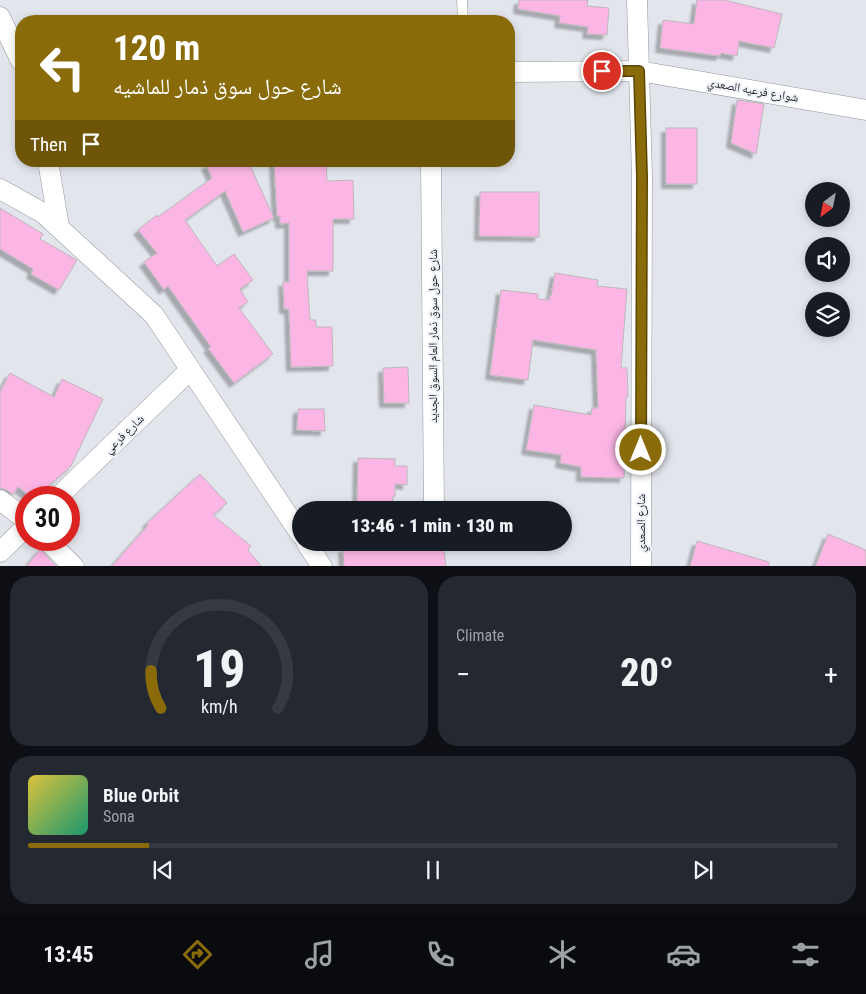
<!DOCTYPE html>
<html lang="en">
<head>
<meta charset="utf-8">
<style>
	:root { --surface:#171b24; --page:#242831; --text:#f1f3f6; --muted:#9ea1a6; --line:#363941; --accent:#8a6b0a }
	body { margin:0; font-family:"Roboto Condensed","Noto Naskh Arabic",sans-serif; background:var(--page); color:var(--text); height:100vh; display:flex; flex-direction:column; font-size:19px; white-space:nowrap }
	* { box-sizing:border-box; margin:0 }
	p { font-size:16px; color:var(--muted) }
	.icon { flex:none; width:28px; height:28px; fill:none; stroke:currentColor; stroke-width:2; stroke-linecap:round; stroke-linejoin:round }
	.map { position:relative; height:566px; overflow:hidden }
	.side { display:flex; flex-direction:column; gap:10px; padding:10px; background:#0d0f14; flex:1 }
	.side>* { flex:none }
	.guide { position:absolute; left:15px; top:15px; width:500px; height:152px; border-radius:20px; box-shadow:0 2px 8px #0003; background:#8a6b0a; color:#fff; overflow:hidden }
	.needle { width:32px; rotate:212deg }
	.tools { position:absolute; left:805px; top:182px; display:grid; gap:10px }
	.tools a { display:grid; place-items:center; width:45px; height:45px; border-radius:50%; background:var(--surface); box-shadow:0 2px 8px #0003; font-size:25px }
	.speed { position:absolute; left:15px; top:486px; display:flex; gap:10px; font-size:25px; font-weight:700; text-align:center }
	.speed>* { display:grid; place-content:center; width:65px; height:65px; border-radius:50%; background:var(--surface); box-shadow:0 2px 8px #0003; line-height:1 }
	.speed .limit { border:8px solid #d22; background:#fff; color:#111 }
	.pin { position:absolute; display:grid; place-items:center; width:42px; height:42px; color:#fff; margin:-21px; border:2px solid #fff; border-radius:50%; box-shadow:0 1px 5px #0007 }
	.me { position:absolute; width:55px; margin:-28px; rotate:0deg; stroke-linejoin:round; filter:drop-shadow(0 0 4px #0008) }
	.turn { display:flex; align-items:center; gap:18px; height:105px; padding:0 15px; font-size:22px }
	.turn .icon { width:65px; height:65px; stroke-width:2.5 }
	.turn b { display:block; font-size:35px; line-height:42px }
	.then { display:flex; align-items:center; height:48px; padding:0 15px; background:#0003; gap:10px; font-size:19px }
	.big { font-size:38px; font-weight:800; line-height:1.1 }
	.side .widget { flex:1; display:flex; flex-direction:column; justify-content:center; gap:8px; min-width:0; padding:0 18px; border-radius:20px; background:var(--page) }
	.side .dial { align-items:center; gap:0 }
	.dial svg { height:130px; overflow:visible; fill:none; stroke:var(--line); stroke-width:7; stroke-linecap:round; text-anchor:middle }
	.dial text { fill:var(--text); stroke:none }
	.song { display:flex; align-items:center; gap:15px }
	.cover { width:60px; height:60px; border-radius:8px; background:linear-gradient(135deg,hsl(50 70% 55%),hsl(160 70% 35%)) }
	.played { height:5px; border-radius:2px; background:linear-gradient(90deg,var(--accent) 15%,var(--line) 15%) }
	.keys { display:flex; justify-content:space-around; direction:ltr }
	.heat { display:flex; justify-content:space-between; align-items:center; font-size:28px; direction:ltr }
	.side .tiles { flex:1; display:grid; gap:10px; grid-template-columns:1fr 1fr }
	.widget:last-child { grid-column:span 2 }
	.trip { position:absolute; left:292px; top:501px; width:280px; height:50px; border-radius:25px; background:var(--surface); box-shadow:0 2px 8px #0003; font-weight:800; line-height:50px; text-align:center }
	.menu { display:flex; height:80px; justify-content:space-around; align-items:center; background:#090b0e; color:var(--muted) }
	.menu .icon { width:35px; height:35px }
	.menu .current { color:var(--accent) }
	.menu b { font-size:22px; color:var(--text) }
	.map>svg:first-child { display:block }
	.building { fill:#fcb6e6; stroke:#beb7bb; filter:url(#shadow) }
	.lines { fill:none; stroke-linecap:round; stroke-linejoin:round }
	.lane-casing { stroke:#94979e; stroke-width:11 }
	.street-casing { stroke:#94979e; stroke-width:21 }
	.lane { stroke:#fff; stroke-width:10 }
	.street { stroke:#fff; stroke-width:20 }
	.route-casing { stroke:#5a4606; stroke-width:12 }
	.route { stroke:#8a6b0a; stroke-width:9 }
	.labels { text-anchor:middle; stroke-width:4; stroke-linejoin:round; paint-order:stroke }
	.street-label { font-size:12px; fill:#1d1e20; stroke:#eff2f9 }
</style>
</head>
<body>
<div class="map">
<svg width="866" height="567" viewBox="0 0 866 567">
	<defs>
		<filter id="shadow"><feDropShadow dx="-4.5" dy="4.5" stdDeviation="1" flood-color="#0004"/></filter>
	</defs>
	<rect width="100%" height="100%" fill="#e2e5ec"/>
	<!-- building -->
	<g class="building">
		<path d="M 519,0 L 588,0 L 587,6 L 609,8 L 607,35 L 587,34 L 588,27 L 559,23 L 560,16 L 518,9 Z"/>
		<path d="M 697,0 L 724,0 L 782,14 L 774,48 L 739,41 L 737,56 L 721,53 L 720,56 L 660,48 L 663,20 L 694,24 Z"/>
		<path d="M 737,100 L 764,104 L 756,154 L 731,143 Z"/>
		<rect x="666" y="128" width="31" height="56"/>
		<path d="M 215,161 L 248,161 L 274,218 L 243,232 L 225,191 L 185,220 L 217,266 L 234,254 L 253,280 L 240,289 L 248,302 L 239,308 L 273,354 L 234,383 L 208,348 L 211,347 L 168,286 L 164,290 L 144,262 L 157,253 L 138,230 L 157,215 L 158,217 L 212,178 L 206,165 Z"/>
		<path d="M 274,161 L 326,161 L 327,181 L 353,180 L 354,219 L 333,219 L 333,271 L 307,271 L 310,320 L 316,320 L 316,327 L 332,327 L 333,366 L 291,367 L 289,309 L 284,309 L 283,282 L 289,282 L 289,223 L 280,224 L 280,216 L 277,217 Z"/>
		<path d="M 480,192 L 539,192 L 539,237 L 479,236 Z"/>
		<path d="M 0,208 L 43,234 L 40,239 L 77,260 L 59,290 L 31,274 L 33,269 L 0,249 Z"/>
		<path d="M 555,273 L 598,280 L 597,286 L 627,289 L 621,368 L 627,368 L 628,397 L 626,397 L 624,478 L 581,477 L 581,467 L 560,463 L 561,455 L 526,450 L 534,405 L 591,415 L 592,408 L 598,408 L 596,350 L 533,340 L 528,380 L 490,375 L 501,290 L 538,294 L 538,299 L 549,300 L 550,295 L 551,296 Z"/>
		<path d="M 408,367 L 409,403 L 384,403 L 383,368 Z"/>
		<path d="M 10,373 L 54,397 L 62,379 L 103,399 L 71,466 L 35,498 L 32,498 L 18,487 L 13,495 L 7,490 L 0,488 L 0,392 Z"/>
		<path d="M 298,409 L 324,409 L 325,431 L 297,430 Z"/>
		<path d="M 358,458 L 395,459 L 395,466 L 407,466 L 407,485 L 395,484 L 395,496 L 393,496 L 392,510 L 357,510 Z"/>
		<path d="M 200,474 L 227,503 L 213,515 L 251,546 L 248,550 L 262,567 L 111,567 L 148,525 L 147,523 Z"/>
		<path d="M 828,534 L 866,550 L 866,567 L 815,567 Z"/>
		<path d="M 697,541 L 769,562 L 769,567 L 690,567 Z"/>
		<path d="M 404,542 L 443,542 L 446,567 L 344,567 L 343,548 L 404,546 Z"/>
		<path d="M 40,549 L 57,567 L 26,567 Z"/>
	</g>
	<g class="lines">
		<defs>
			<path id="lane" d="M 462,0 L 463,21"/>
			<g id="street">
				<path d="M 637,0 L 642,177 L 641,567"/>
				<path d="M 0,17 L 21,61"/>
				<path d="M 509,72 L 639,71 L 866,110"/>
				<path d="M 48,161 L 59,227"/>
				<path d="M 431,161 L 434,510"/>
				<path d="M 0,189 L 43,213 L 154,315 L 301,535"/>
				<path d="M 57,498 L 190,370"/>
				<path d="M 0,500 L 26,520"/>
				<path d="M 47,540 L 74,567"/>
				<path d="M 306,542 L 322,567"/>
				<path d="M 0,552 L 26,527"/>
			</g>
		</defs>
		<!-- lane casing -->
		<use href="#lane" class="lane-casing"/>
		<!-- street casing -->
		<use href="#street" class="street-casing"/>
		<!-- lane -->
		<use href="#lane" class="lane"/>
		<!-- street -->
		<use href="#street" class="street"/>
	</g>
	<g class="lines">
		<defs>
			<path id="route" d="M 602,71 L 639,71 L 642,177 L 641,450"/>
		</defs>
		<!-- route casing -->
		<use href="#route" class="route-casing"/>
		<!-- route -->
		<use href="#route" class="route"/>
	</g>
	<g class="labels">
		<!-- street labels -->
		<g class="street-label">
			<text transform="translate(753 90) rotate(10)" y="4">شوارع فرعيه الصعدي</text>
			<text transform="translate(433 336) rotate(-90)" y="4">شارع حول سوق ذمار العام السوق الجديد</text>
			<text transform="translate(124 434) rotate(-44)" y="4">شارع فرعي</text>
			<text transform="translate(641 523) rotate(-90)" y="4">شارع الصعدي</text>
		</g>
	</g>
</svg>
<div class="tools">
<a><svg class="needle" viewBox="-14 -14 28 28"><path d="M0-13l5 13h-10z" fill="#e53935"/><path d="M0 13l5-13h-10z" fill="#9ea1a6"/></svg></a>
<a><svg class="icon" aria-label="sound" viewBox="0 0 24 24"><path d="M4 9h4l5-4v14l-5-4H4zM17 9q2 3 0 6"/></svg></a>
<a><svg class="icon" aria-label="layers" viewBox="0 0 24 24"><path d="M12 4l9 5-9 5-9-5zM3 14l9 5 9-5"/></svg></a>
</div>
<div class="speed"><div class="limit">30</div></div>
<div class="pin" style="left:602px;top:71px;background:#d93025"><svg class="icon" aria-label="arrive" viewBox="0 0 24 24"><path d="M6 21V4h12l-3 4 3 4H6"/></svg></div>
<svg class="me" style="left:641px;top:450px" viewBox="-20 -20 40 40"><circle r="17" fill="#8a6b0a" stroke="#fff" stroke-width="3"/><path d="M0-11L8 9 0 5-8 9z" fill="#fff"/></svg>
<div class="trip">13:46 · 1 min · 130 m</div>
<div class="guide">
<div class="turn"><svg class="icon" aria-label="left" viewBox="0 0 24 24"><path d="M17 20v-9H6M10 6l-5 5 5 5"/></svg><div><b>120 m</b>شارع حول سوق ذمار للماشيه</div></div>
<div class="then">Then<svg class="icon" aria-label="arrive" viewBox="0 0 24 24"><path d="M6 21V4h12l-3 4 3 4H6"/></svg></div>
</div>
</div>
<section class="side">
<div class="tiles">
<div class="widget dial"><svg viewBox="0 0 100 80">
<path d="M14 69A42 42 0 1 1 86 69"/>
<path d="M14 69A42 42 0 0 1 8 46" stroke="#8a6b0a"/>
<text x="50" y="56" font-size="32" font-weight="700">19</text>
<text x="50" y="72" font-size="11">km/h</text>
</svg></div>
<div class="widget"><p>Climate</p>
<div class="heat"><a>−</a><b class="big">20°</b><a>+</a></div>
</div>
<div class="widget">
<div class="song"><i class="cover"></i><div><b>Blue Orbit</b><p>Sona</p></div></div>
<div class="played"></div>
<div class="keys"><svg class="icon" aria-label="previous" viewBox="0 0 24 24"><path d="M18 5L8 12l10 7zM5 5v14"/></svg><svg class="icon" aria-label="pause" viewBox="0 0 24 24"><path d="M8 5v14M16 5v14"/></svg><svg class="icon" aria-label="next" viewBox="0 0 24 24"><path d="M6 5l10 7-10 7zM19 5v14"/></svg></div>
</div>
</div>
</section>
<nav class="menu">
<b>13:45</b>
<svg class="icon current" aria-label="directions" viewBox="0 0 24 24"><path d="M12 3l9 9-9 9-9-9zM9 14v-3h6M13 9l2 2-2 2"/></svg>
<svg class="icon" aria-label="music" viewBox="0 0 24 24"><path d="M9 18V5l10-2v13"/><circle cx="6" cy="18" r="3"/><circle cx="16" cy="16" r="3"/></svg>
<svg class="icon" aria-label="phone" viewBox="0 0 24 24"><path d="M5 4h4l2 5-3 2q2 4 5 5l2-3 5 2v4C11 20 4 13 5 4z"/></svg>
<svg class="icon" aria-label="climate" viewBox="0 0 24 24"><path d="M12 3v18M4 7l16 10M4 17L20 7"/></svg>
<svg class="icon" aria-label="car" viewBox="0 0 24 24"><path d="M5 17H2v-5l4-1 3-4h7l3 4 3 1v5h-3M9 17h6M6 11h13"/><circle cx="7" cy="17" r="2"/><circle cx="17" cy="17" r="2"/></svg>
<svg class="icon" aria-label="filters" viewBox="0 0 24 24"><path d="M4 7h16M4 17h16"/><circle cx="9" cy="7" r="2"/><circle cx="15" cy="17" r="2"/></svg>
</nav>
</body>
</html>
